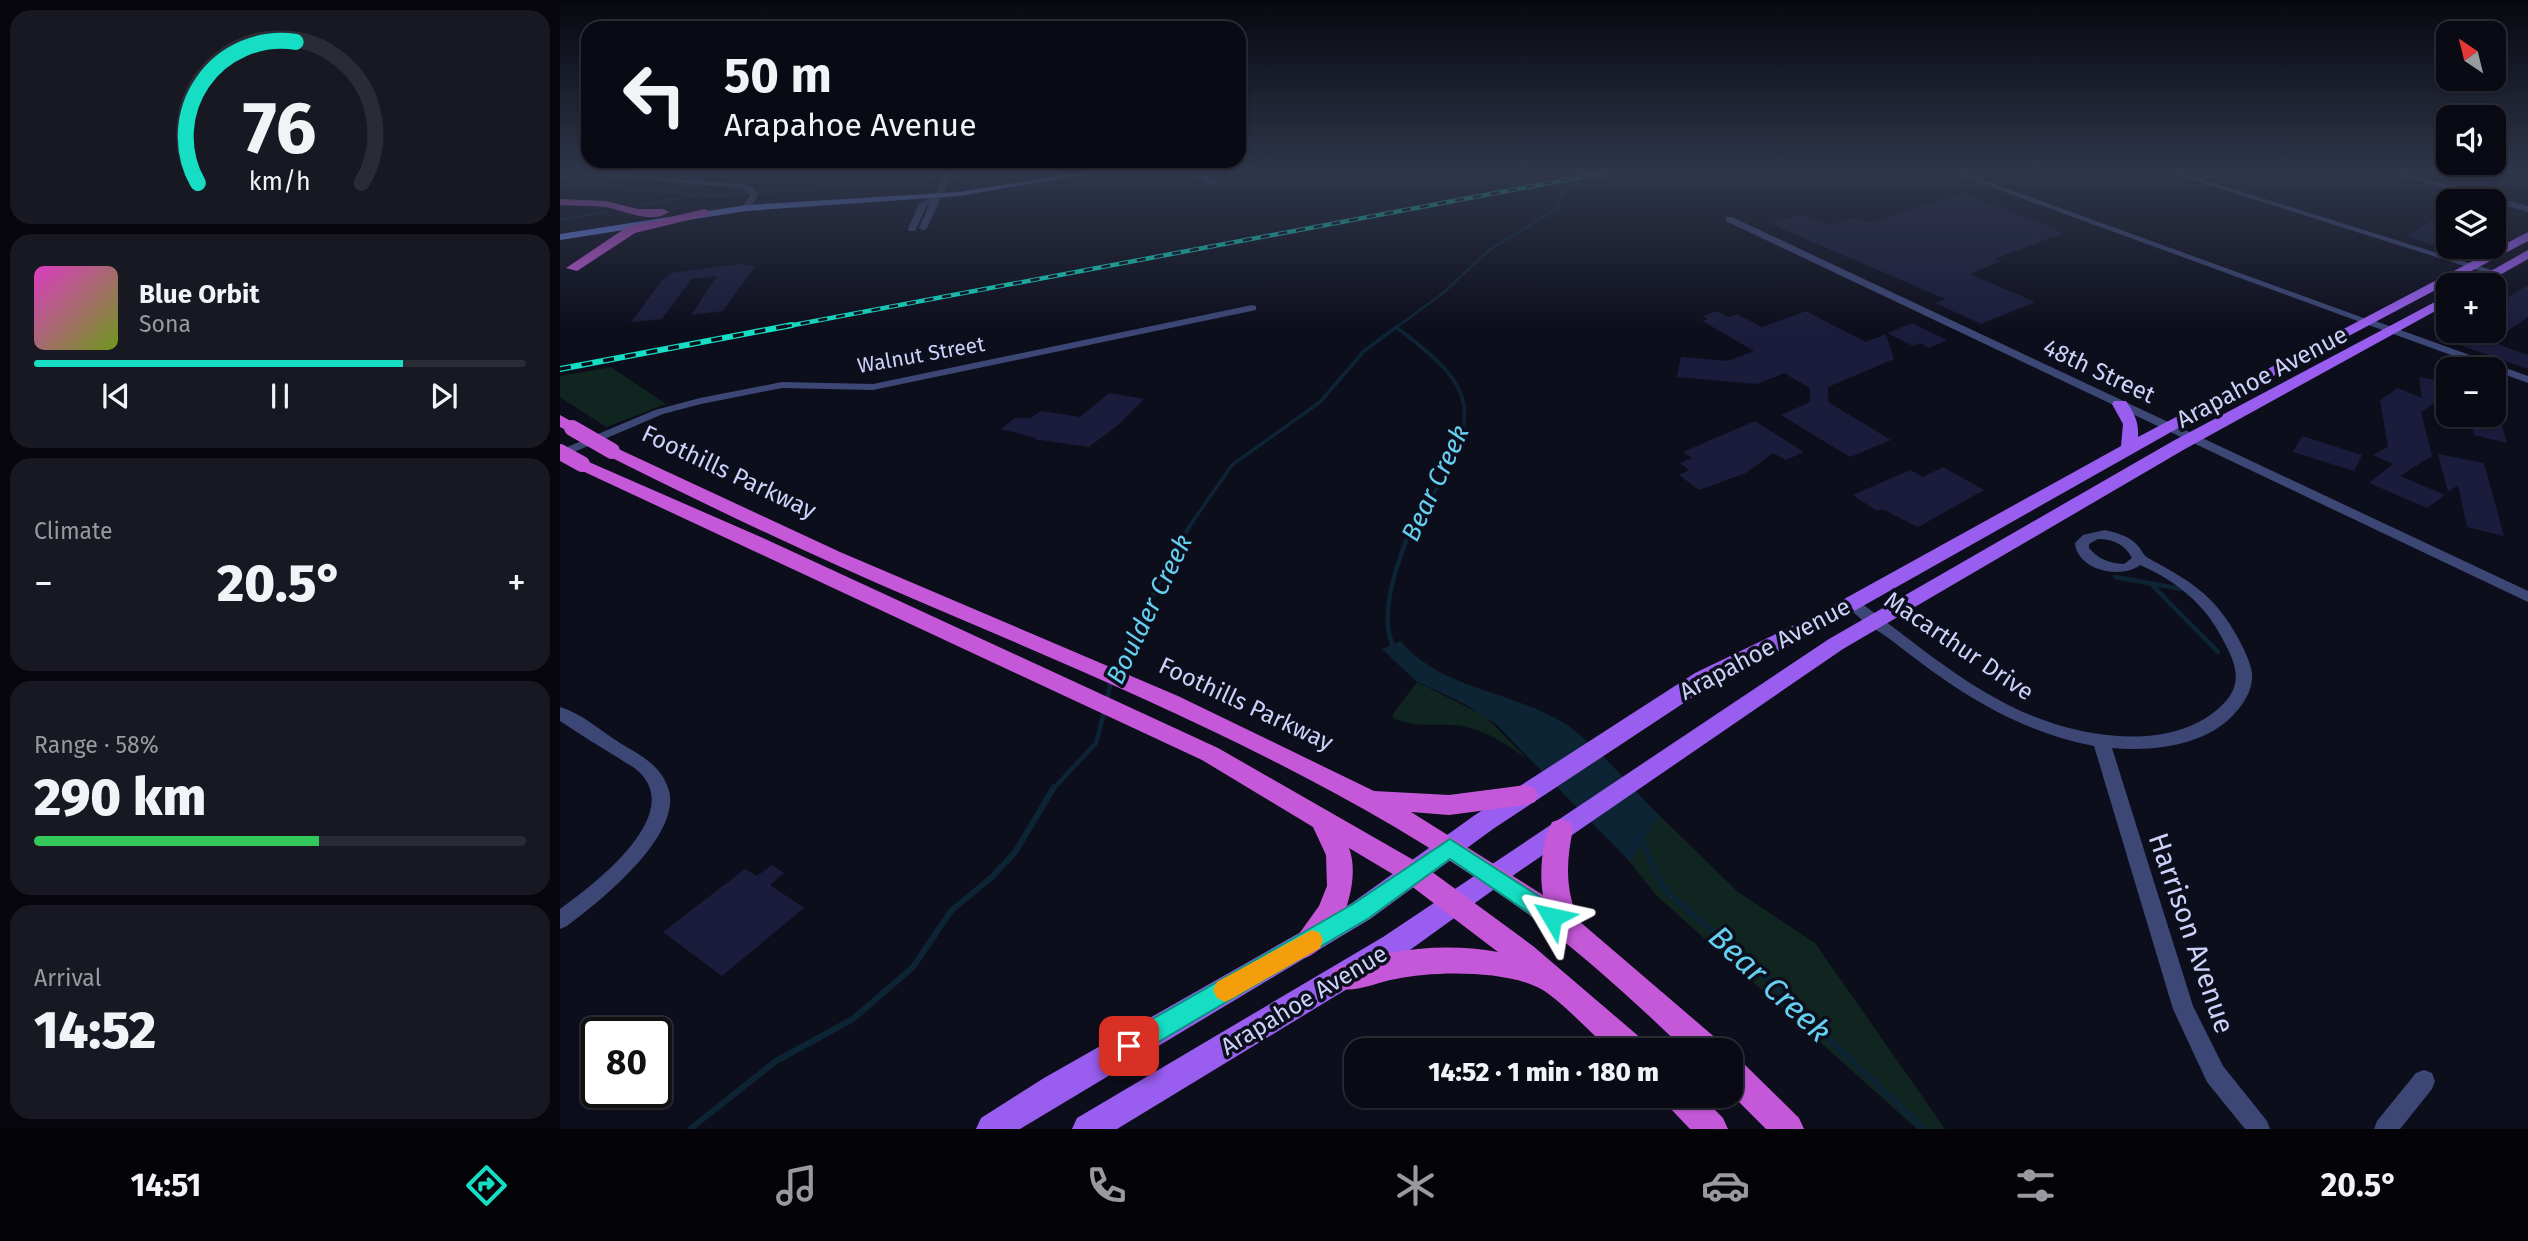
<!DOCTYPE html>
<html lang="en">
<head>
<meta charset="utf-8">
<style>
	:root { --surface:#0a0a15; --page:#181822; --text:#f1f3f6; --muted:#999aa0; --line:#2a2b34; --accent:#15dec5 }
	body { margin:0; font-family:"Fira Sans",sans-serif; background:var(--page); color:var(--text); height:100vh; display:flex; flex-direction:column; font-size:26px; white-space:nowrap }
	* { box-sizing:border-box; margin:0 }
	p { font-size:23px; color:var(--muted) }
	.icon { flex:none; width:38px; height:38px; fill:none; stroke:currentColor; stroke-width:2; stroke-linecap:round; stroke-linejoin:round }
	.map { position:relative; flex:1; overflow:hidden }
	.drawer { display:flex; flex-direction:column; gap:10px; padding:10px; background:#06060c; width:560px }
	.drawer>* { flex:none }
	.hud { position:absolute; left:21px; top:21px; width:665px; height:147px; border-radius:21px; box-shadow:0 2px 5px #0004,0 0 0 2px var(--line); background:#0a0a15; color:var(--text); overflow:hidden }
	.needle { width:46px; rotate:325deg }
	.fabs { position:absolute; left:1876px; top:21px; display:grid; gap:14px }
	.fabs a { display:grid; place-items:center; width:70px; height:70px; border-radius:14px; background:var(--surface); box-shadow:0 2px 5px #0004,0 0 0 2px var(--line); font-size:35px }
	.speed { position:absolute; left:21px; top:1017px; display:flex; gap:14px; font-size:35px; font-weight:700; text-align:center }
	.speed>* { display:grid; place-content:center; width:91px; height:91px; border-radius:50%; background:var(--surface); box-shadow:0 2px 5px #0004,0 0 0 2px var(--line); line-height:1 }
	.speed .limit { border:4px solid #111; border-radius:10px; background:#fff; color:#111 }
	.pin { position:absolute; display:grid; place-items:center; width:60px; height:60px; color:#fff; margin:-30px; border-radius:14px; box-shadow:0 4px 10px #0006 }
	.me { position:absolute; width:77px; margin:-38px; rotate:306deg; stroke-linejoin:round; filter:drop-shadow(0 0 5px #0008) }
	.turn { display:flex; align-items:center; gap:24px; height:147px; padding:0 28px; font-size:32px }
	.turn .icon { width:91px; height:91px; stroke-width:2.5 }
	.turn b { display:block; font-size:49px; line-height:60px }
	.big { font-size:52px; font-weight:800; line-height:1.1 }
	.drawer .card { flex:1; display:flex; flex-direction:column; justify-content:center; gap:10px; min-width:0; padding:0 24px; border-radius:21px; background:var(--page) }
	.drawer .dial { align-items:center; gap:0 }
	.dial svg { height:182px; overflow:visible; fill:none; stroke:var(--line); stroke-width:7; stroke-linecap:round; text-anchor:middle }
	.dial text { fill:var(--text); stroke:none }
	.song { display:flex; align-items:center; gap:21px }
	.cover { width:84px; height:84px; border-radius:10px; background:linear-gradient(135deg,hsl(310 70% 55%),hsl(80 70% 35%)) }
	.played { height:7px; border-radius:4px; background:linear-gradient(90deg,var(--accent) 75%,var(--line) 75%) }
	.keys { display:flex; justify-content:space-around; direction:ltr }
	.heat { display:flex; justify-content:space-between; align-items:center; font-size:38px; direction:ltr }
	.charge { height:10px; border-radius:5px; background:linear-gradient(90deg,#34c759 58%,var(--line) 0) }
	.trip { position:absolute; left:784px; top:1038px; width:399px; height:70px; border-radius:21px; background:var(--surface); box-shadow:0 2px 5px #0004,0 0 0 2px var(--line); font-weight:800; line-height:70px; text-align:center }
	.menu { display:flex; height:112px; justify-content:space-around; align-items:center; background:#040408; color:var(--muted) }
	.menu .icon { width:49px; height:49px }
	.menu .selected { color:var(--accent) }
	.menu b { font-size:32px; color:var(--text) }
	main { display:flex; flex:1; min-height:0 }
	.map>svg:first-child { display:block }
	.green { fill:#112520 }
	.water { fill:#0d2435 }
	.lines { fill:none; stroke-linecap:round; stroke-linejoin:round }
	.stream-far3 { stroke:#0d2435; stroke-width:2.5 }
	.stream-far2 { stroke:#0d2435; stroke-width:3.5 }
	.stream-far1 { stroke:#0d2435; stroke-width:4.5 }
	.stream { stroke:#0d2435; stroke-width:6 }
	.building { fill:#1b1c3b }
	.minor { fill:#3c4776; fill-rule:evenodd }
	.tertiary { fill:#3c4776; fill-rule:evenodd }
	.secondary { fill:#6d87f1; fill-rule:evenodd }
	.primary { fill:#995ef0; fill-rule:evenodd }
	.trunk { fill:#c458d8; fill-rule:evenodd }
	.rail-far1-casing { stroke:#15dec5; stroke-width:4.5 }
	.rail-casing { stroke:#15dec5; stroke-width:6 }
	.rail-far1 { stroke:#0d0e1c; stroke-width:2.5; stroke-dasharray:9; stroke-linecap:butt }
	.rail { stroke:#0d0e1c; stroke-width:3.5; stroke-dasharray:11; stroke-linecap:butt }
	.trunk-bridge { stroke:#c458d8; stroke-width:16 }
	.route { fill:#15dec5; stroke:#0e9080; stroke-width:2 }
	.slow { fill:#f59e0b }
	.labels { text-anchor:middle; stroke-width:7; stroke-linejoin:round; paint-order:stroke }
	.far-street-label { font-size:21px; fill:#cdd2fa; stroke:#0d0e1c }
	.street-label { font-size:24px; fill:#cdd2fa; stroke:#0d0e1c }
	.water-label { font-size:26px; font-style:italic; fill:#65cff0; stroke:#0d0e1c }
	.near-street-label { font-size:28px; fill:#cdd2fa; stroke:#0d0e1c }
	.near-water-label { font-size:32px; font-style:italic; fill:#65cff0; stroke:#0d0e1c }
</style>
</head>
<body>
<main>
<section class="drawer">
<div class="card dial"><svg viewBox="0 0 100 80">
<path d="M14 69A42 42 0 1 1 86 69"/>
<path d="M14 69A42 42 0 0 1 57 7" stroke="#15dec5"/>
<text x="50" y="56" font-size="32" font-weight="700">76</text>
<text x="50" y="72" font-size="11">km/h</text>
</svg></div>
<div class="card">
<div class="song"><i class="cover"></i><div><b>Blue Orbit</b><p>Sona</p></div></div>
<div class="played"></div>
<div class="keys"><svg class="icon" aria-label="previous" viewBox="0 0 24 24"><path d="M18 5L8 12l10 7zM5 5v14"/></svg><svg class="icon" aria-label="pause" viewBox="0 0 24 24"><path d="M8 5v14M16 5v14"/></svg><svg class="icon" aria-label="next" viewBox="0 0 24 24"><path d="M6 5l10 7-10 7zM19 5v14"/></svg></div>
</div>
<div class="card"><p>Climate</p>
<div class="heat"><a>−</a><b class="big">20.5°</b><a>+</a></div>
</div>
<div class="card"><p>Range · 58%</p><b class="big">290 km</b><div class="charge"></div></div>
<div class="card"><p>Arrival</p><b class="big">14:52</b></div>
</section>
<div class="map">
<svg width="1968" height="1129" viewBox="0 0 1968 1129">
	<rect width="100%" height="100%" fill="#0d0e1c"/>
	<!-- green -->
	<g class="green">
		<path d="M 51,367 L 106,404 L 46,427 L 0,397 L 0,376 Z"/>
		<path d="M 857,682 L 925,716 L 966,758 C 945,743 920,726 892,725 C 872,724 852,727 833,718 L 833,714 Z"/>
		<path d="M 1099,815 L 1178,892 L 1255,943 L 1385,1129 L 1357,1129 L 1096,895 L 1070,862 Z"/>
	</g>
	<!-- water -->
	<path class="water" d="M 840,641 C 881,688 944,690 997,719 C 1033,739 1069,786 1099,815 L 1070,862 L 936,724 L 905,704 L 856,681 L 822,649 Z"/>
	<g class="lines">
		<!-- stream-far3 -->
		<g class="stream-far3">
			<path d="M 0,177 L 24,185 L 153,196 L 451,173"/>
			<path d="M 81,205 L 132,196"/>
			<path d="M 0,220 L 44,212"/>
			<path d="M 837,327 L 883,293 L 929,250 L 995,210 L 1005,185 L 1067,173"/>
		</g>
		<!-- stream-far2 -->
		<g class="stream-far2">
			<path d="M 836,327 C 907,381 926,404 878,487 C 869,501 858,512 851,527"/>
			<path d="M 629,527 L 672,465 L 760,402 L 804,351 L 839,325"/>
		</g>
		<!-- stream-far1 -->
		<g class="stream-far1">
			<path d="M 1555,577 L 1622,589"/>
			<path d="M 1591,584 L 1658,652"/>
			<path d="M 835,649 C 816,618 839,557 852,526"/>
			<path d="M 555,673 C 583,625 599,571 630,526"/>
			<path d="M 547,700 L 551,681"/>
			<path d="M 493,789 L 536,743 L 545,709"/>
		</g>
		<!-- stream -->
		<g class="stream">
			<path d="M 1080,837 L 1099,880 L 1110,895 L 1178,952 L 1364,1129"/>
			<path d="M 130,1129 L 216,1061 L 293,1019 L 353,967 L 391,911 L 432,877 L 456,851 L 494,787"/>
		</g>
	</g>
	<!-- building -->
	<g class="building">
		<path d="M 1402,193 L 1504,233 L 1435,259 L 1441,261 L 1410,274 L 1475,302 L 1421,324 L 1375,303 L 1385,299 L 1209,223 L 1241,214 L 1269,225 L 1294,217 L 1311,223 Z"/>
		<path d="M 1888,211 L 1888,250 L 1845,236 Z"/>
		<path d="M 184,263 L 182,265 L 195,266 L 163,311 L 131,315 L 157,276 L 131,279 L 102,319 L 71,322 L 103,279 L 112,273 Z"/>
		<path d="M 1968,285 L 1968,317 L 1932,342 L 1968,355 L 1968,369 L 1880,338 L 1892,331 L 1934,331 L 1934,306 Z"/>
		<path d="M 1157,311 L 1169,317 L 1177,314 L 1202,327 L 1246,311 L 1306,342 L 1326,334 L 1334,359 L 1268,387 L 1268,402 L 1331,440 L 1290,457 L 1221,415 L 1250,402 L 1250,388 L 1224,373 L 1197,384 L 1117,377 L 1121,357 L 1168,361 L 1194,351 L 1142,321 L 1148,319 L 1142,316 Z"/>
		<path d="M 1352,323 L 1387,340 L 1369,348 L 1360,343 L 1353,346 L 1327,333 Z"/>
		<path d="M 1859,377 L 1888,382 L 1888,401 L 1880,399 L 1861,412 L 1872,456 L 1840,476 L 1885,495 L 1867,508 L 1809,483 L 1833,464 L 1813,455 L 1828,447 L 1820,400 L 1838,388 L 1862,398 Z"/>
		<path d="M 549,393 L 584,399 L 558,425 L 529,447 L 474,439 L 476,438 L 441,429 L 455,418 L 471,418 L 481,411 L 520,417 Z"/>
		<path d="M 1909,415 L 1939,415 L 1947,443 L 1914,435 Z"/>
		<path d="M 1195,421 L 1244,452 L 1226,460 L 1213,453 L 1186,473 L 1139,490 L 1119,475 L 1129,470 L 1120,463 L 1132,458 L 1123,452 Z"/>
		<path d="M 1742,436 L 1802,455 L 1794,471 L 1733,452 Z"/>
		<path d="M 1878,454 L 1924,463 L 1944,536 L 1907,527 L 1898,485 L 1888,492 Z"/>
		<path d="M 1383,467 L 1424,490 L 1358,527 L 1322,509 L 1317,511 L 1293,495 L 1350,470 L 1363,477 Z"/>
		<path d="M 212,865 L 224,873 L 210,885 L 244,908 L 162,976 L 103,932 L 185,869 L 197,876 Z"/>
	</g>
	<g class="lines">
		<!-- minor -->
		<g class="minor">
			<path d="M 384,173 L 392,173 L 367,228 L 363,231 L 359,228 L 370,203 L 367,205 L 355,231 L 349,231 L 348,229 L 359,204 L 374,196 Z"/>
			<path d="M 633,173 C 641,173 656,179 663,183 L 659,185 L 645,183 Z"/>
			<path d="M 1393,173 L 1404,173 L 1812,321 L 1803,323 Z"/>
			<path d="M 1611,173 L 1622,173 L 1941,273 L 1933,275 Z"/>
			<path d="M 1831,173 L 1843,173 L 1968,206 L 1968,212 Z"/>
			<path d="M 1166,217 L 1172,217 L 1968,591 L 1968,602 L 1166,221 Z"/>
			<path d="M 1545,530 C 1557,533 1570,536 1578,546 C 1582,550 1583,555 1588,558 C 1630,581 1654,594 1678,638 C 1684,649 1690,661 1692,673 C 1693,684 1689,694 1683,703 C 1655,745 1597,752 1552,748 L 1633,1006 L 1663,1066 L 1707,1121 L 1710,1129 L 1685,1129 L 1647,1082 L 1613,1009 L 1534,746 C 1453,730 1395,690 1331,640 C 1316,629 1296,618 1285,603 L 1287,600 L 1297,600 C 1359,645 1420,701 1495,724 C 1547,740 1615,746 1658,709 C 1685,686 1677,665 1662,638 C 1645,604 1615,580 1580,565 C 1561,580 1517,570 1515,543 L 1523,535 ZM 1538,539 C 1552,539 1565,544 1572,558 L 1564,564 C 1549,563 1538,559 1529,548 L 1529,544 Z"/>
			<path d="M 1864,1070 L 1872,1073 L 1875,1081 L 1872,1089 L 1840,1129 L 1814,1129 L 1817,1121 L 1856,1073 Z"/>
		</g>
		<!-- tertiary -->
		<g class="tertiary">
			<path d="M 23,173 L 52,173 L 181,184 L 193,187 L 198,195 L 189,210 L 186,211 L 182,208 L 190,195 L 187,191 L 180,188 L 27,175 Z"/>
			<path d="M 692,305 L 696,306 L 696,310 L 313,390 L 222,388 L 141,404 L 103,414 L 0,458 L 0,450 L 95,410 L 140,398 L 222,382 L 313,384 Z"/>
			<path d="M 1807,318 L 1968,376 L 1968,383 L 1803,323 L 1803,319 Z"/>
			<path d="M 0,707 C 21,713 41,731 60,743 C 78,754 98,763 107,785 C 128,832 39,902 7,926 L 0,929 L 0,909 C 32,886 121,819 82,775 C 77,768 67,764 60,759 C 40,747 20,734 0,721 Z"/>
		</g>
		<!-- secondary -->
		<path class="secondary" d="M 516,173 L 533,173 L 399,196 L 186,211 L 0,240 L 0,234 L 186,205 L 399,192 Z"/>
		<!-- primary -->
		<g class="primary">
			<path d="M 1968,232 L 1968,241 L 1666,401 L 1271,624 L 1151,685 L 933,829 L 810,919 L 460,1129 L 416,1129 L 421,1118 L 484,1078 L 792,903 L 915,815 L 1135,673 L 1257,614 L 1561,446 L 1563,424 L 1552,404 L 1554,401 L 1566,401 C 1574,413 1579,422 1578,437 Z"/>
			<path d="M 1968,250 L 1968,259 L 1922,285 L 1906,285 Z"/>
			<path d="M 1888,295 L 1888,304 L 1625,449 L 1283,649 L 958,872 L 843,955 L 557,1129 L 512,1129 L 517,1118 L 823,937 L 1269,639 L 1613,441 Z"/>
		</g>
		<!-- trunk -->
		<g class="trunk">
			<path d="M 0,199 L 46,201 L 78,209 L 103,209 L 109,212 C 91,225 64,210 45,207 C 30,205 15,206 0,205 Z"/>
			<path d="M 145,209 L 149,211 L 149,215 L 75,233 L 17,271 L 6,268 L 67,227 Z"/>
			<path d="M 0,415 L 18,425 L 18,431 L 12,433 L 0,427 Z"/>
			<path d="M 52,446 L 280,552 L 618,696 L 814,791 L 889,795 L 966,785 L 975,788 L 978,795 L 975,802 L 966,805 L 889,815 L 851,812 L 983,895 C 979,871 982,843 992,822 L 1001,819 L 1010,822 L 1013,829 C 1006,862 1005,890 1019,921 L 1158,1040 L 1162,1050 L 1125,1050 C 1070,997 1013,945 950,901 C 768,773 560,687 356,600 C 251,555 148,506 46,455 L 44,451 Z"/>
			<path d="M 22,459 L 203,538 L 658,748 L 864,866 L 973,946 L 1083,1040 L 1087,1050 L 1050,1050 C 1033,1035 998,998 981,989 C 946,970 874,971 836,979 C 817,982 792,995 773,987 L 769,978 L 773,969 C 823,949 884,942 938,952 L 846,882 L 789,848 C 802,882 780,944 745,958 L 735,954 L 731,945 L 759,906 L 767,886 L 766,855 L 753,827 L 642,760 L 16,468 L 13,464 Z"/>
			<path d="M 1171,1058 L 1182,1062 L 1239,1118 L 1244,1129 L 1206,1129 L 1171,1094 Z"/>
			<path d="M 1105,1096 L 1141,1096 L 1163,1118 L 1168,1129 L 1130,1129 L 1109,1107 Z"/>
		</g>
		<defs>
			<path id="rail-far1" d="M 223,327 L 1042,173"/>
			<path id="rail" d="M 0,369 L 232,325"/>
		</defs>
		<!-- rail-far1 casing -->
		<use href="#rail-far1" class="rail-far1-casing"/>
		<!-- rail casing -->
		<use href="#rail" class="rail-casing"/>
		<!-- rail-far1 -->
		<use href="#rail-far1" class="rail-far1"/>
		<!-- rail -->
		<use href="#rail" class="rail"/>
		<!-- trunk-bridge -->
		<g class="trunk-bridge">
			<path d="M 12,428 L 52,451"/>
			<path d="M 0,452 L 22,464"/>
		</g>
	</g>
	<!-- sky -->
	<linearGradient id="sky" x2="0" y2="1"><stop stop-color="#07080f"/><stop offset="0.52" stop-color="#2f364b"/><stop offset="1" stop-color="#2f364b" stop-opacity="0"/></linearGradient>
	<rect width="1968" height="331" fill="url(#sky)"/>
	<!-- route -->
	<path class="route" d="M 890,839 L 1000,910 L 1004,917 L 1000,924 L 992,927 L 985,924 L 890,859 L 809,918 L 578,1054 L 569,1058 L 561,1054 L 557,1046 L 561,1037 L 793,904 Z"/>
	<!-- slow -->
	<path class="slow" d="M 752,930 L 760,933 L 763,940 L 760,948 L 673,998 L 665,1002 L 657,998 L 653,990 L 657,982 Z"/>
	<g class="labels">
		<!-- far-street labels -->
		<g class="far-street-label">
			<text transform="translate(361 355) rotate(-10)" y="7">Walnut Street</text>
		</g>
		<!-- street labels -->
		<g class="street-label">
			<text transform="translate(1539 371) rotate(25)" y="8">48th Street</text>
			<text transform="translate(1702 377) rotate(-28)" y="8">Arapahoe Avenue</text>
			<text transform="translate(169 472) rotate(25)" y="8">Foothills Parkway</text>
			<text transform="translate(1399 646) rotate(34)" y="8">Macarthur Drive</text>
			<text transform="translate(1205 649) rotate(-28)" y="8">Arapahoe Avenue</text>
			<text transform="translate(686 704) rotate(25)" y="8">Foothills Parkway</text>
			<text transform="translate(744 1000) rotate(-31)" y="8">Arapahoe Avenue</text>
		</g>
		<!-- water labels -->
		<g class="water-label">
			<text transform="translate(875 483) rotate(-65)" y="9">Bear Creek</text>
			<text transform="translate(589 609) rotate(-64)" y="9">Boulder Creek</text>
		</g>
		<!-- near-street labels -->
		<g class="near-street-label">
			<text transform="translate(1632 933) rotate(71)" y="10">Harrison Avenue</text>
		</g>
		<!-- near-water labels -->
		<g class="near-water-label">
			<text transform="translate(1210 984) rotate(43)" y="11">Bear Creek</text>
		</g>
	</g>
</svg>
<div class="fabs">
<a><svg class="needle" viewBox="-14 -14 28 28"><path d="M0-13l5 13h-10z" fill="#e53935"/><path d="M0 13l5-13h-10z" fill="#999aa0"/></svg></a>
<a><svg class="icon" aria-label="sound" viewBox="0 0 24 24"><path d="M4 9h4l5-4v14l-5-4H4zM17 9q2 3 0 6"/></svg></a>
<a><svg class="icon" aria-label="layers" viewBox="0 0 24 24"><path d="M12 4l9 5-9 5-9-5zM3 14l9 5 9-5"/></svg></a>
<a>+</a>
<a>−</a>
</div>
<div class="speed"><div class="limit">80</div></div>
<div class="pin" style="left:569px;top:1046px;background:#d93025"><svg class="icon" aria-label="arrive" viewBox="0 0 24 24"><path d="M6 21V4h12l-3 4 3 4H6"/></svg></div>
<svg class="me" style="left:992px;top:917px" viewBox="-20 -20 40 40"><path d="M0-17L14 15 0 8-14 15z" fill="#15dec5" stroke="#fff" stroke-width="4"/></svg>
<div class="trip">14:52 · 1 min · 180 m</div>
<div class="hud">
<div class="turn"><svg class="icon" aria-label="left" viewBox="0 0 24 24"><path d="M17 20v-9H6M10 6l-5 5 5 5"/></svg><div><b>50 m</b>Arapahoe Avenue</div></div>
</div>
</div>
</main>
<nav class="menu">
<b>14:51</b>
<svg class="icon selected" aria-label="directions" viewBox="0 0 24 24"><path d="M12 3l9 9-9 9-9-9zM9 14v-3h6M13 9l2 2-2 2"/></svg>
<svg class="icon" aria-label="music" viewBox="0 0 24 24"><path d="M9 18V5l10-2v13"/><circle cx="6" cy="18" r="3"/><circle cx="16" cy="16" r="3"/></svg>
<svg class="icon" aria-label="phone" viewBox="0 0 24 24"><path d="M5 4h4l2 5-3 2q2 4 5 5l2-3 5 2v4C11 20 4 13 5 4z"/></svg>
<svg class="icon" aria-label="climate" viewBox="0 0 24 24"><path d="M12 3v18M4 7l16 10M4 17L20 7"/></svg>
<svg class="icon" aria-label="car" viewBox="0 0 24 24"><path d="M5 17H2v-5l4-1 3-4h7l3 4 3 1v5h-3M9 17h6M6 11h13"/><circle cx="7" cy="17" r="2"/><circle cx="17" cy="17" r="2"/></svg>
<svg class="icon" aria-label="filters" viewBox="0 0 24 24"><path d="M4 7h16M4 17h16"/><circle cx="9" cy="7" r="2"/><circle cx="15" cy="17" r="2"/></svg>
<b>20.5°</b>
</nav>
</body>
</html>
